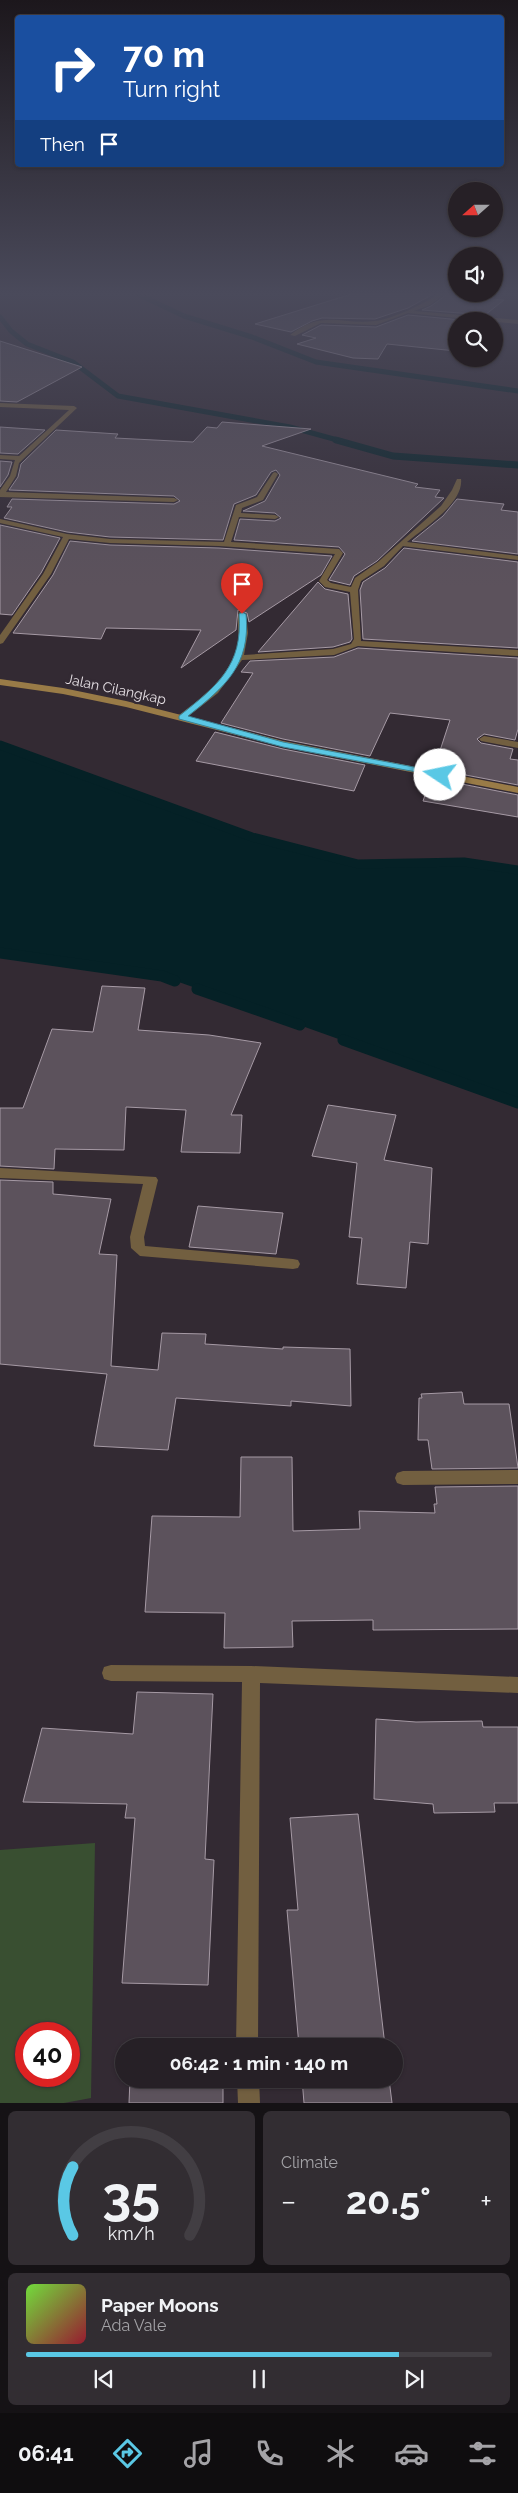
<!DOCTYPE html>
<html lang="en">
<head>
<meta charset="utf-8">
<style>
	:root { --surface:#262026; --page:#322d32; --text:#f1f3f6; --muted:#a4a3a7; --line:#423e43; --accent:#5ac8e5 }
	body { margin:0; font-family:Raleway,sans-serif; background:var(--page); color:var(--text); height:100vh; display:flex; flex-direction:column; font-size:19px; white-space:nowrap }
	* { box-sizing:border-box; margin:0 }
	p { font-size:16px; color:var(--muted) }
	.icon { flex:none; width:28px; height:28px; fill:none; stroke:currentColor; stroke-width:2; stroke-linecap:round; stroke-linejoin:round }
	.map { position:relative; height:2103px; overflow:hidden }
	.drawer { display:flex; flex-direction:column; gap:8px; padding:8px; background:#151215; flex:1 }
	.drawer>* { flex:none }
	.guide { position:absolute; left:15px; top:15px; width:489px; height:152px; border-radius:5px; box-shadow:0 1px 4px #0004,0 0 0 1px var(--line); background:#1a4fa0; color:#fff; overflow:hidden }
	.needle { width:32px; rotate:249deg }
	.tools { position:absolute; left:448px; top:182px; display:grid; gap:10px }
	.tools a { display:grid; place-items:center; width:55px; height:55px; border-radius:50%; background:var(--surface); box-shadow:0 1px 4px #0004,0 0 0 1px var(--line); font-size:25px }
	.speed { position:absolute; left:15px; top:2022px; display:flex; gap:10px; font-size:25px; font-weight:700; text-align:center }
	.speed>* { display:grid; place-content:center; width:65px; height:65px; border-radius:50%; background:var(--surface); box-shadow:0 1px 4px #0004,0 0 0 1px var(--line); line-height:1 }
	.speed .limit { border:8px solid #d22; background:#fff; color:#111 }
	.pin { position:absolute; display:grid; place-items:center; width:42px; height:42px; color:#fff; margin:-51px -21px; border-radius:50% 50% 50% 0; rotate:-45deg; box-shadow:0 0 5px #0007 }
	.pin .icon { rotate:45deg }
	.me { position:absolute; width:55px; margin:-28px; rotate:281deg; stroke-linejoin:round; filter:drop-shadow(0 0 4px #0008) }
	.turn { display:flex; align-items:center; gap:18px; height:105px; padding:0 25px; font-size:22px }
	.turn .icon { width:65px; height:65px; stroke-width:2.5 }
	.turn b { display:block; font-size:35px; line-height:42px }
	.then { display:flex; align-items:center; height:48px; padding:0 25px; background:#0003; gap:10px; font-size:19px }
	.big { font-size:38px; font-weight:700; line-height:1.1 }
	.drawer .widget { flex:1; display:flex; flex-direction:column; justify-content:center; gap:8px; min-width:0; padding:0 18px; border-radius:8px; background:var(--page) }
	.drawer .dial { align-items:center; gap:0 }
	.dial svg { height:130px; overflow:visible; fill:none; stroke:var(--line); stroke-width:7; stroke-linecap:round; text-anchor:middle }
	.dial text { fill:var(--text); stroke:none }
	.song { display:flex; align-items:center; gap:15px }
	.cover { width:60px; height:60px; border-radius:8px; background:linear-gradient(135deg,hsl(100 70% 55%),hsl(350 70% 35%)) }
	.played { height:5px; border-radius:2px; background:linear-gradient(90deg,var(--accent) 80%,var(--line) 80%) }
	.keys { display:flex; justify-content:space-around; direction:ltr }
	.heat { display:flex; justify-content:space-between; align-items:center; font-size:28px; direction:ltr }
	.drawer .tiles { flex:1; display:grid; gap:8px; grid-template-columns:1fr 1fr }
	.widget:last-child { grid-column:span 2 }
	.trip { position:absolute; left:115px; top:2038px; width:288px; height:50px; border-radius:25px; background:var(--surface); box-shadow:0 1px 4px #0004,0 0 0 1px var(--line); font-weight:700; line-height:50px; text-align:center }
	.menu { display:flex; height:80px; justify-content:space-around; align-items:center; background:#0f0d0f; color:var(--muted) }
	.menu .icon { width:35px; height:35px }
	.menu .active { color:var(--accent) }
	.menu b { font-size:22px; color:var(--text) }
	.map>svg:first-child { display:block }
	.green { fill:#394f31; fill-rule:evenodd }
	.water { fill:#052126 }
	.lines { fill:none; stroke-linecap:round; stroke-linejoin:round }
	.stream-far3 { stroke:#052126; stroke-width:5 }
	.stream-far2 { stroke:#052126; stroke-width:7 }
	.stream-far1 { stroke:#052126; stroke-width:9 }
	.stream { stroke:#052126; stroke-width:11 }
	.building { fill:#5c525c; stroke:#a69aa5 }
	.street { fill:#725f40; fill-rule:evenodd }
	.secondary { fill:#997b47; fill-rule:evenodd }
	.route { fill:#5ac8e5; stroke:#3a8295 }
	.labels { text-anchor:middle; stroke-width:5; stroke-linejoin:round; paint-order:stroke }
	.far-street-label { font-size:14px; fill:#e6e0e5; stroke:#332a33 }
</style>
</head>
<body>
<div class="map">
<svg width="518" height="2103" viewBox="0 0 518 2103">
	<rect width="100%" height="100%" fill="#332a33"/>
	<!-- green -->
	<path class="green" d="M 95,1843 L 91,2098 L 64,2103 L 0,2103 L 0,1850 ZM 26,2034 L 69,2034 L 69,2076 L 26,2076 Z"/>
	<!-- water -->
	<path class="water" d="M 0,745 L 252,837 L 358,864 L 464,862 L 518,870 L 518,1103 L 162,976 L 0,953 Z"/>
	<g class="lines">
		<!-- stream-far3 -->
		<g class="stream-far3">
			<path d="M 133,292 L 184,316 L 252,337 L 316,362 L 518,391"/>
			<path d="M 0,317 L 11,331 L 27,344 L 73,362 L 118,396 L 290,427 L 341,441"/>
		</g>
		<!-- stream-far2 -->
		<path class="stream-far2" d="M 336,440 L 393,456 L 518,465"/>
		<!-- stream-far1 -->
		<path class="stream-far1" d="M 0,745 L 252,837 L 358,864 L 464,862 L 518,870"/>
		<!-- stream -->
		<g class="stream">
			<path d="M 0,953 L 162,976 L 175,981"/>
			<path d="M 197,989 L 300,1025"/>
			<path d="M 343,1040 L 518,1103"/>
		</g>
	</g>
	<!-- building -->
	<g class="building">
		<path d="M 358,292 L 437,292 L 408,308 L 375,319 L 322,318 L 312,321 L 291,332 L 255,324 Z"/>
		<path d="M 449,293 L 494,297 L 491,299 L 504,300 L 485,315 L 422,310 L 431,306 Z"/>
		<path d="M 408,315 L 472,321 L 456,321 L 456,351 L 387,344 L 378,359 L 353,358 L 297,344 L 316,338 L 302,335 L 321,325 L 376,327 Z"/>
		<path d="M 0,341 L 82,367 L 17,402 L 0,401 Z"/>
		<path d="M 222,422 L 311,429 L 262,446 L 418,484 L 415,487 L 440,490 L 435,497 L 444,498 L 377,561 L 354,576 L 350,585 L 329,580 L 345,554 L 339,547 L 234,540 L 240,519 L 275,521 L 281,518 L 275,513 L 243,511 L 265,501 L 280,475 L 276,470 L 271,472 L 256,495 L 234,504 L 223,540 L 110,537 L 67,532 L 4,518 L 12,507 L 7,507 L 12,499 L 174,504 L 180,501 L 174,496 L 9,490 L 18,477 L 21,464 L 56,430 L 118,434 L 115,438 L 193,442 L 207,427 L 217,428 Z"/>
		<path d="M 0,427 L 45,430 L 18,454 L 0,453 Z"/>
		<path d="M 0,461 L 12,462 L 8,475 L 0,487 Z"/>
		<path d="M 457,499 L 504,504 L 501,510 L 518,512 L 518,554 L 412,541 L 443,516 Z"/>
		<path d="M 0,525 L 60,538 L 41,573 L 12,615 L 0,614 Z"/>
		<path d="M 70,541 L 110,545 L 219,548 L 332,556 L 321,575 L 249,622 L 247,613 L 238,610 L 236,630 L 181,668 L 201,630 L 106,628 L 101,639 L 13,633 L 53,575 Z"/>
		<path d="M 404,548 L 518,562 L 518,648 L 363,639 L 360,590 L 363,582 L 385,568 Z"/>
		<path d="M 318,582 L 325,589 L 348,594 L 352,639 L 350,642 L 333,647 L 258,652 Z"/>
		<path d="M 358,648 L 518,658 L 518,729 L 515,740 L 484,734 L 477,739 L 481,743 L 513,749 L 510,759 L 518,760 L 518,785 L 434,769 L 450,720 L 390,713 L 370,756 L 283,739 L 221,723 L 253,673 L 241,672 L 250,661 L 334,657 Z"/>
		<path d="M 215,732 L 283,749 L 365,765 L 354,791 L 196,761 Z"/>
		<path d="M 431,778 L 518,795 L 518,817 L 423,801 Z"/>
		<path d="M 102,986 L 145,988 L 138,1030 L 209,1035 L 261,1043 L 231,1115 L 242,1115 L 240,1153 L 181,1152 L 186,1110 L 126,1107 L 124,1150 L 55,1149 L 54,1169 L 0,1166 L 0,1108 L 23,1108 L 52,1029 L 93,1032 Z"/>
		<path d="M 328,1105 L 396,1115 L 384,1160 L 432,1168 L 428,1244 L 410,1242 L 406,1288 L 357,1284 L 362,1238 L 349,1237 L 357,1163 L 312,1156 Z"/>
		<path d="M 0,1180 L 53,1182 L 53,1194 L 111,1199 L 99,1254 L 117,1255 L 111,1366 L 158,1370 L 162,1333 L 206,1334 L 205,1344 L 283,1349 L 283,1347 L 350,1349 L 351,1406 L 291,1401 L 291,1406 L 176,1398 L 168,1450 L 94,1446 L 107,1374 L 0,1364 Z"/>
		<path d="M 198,1206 L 283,1213 L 276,1254 L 189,1247 Z"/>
		<path d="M 462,1392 L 464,1404 L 509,1404 L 518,1468 L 432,1469 L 428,1440 L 418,1440 L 419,1398 L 422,1398 L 421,1394 Z"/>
		<path d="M 241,1457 L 292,1457 L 293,1531 L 360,1529 L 359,1511 L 435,1513 L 434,1504 L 437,1504 L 435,1487 L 518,1486 L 518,1629 L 373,1630 L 373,1620 L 292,1621 L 293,1647 L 224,1648 L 225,1613 L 145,1612 L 152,1516 L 240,1517 Z"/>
		<path d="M 137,1692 L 213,1694 L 205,1859 L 214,1860 L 208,1985 L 122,1983 L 135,1818 L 125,1818 L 127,1804 L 23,1802 L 42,1728 L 133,1734 Z"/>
		<path d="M 376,1719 L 416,1722 L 482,1721 L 483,1727 L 518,1727 L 518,1803 L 494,1803 L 495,1812 L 434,1813 L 433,1804 L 374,1799 Z"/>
		<path d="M 358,1814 L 385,2046 L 299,2046 L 287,1910 L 298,1910 L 290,1818 Z"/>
		<path d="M 224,2044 L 224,2046 L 131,2046 L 131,2045 Z"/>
		<path d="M 130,2079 L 223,2079 L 223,2103 L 129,2103 Z"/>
		<path d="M 302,2079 L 389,2079 L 392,2103 L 304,2103 Z"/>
	</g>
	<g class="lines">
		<!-- street -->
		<g class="street">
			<path d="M 441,292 L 447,292 L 430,305 L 414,311 L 518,320 L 518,324 L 408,313 L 376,325 L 321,323 L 295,336 L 290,335 C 323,309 340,325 375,321 C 393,319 426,303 441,292 Z"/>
			<path d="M 0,403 L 74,406 L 77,408 L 19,463 L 16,476 L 6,492 L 174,498 L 178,500 L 174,502 L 0,497 L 0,490 L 10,476 L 15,460 L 0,459 L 0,455 L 19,456 L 69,410 L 0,407 Z"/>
			<path d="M 275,472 L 278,474 L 263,500 L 242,508 L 241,513 L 275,515 L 279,517 L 275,519 L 239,517 L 231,542 L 339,549 L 343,553 L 327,580 L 331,583 L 351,587 L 355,578 L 378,562 L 441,506 L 452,490 L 457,479 L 461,479 C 464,503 424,528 407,542 L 518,556 L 518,560 L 403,546 L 384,566 L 361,581 L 358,590 L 361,641 L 518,650 L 518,656 L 358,646 L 334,655 L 242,660 L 218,693 L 185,719 L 179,719 L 179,715 C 204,696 231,676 238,643 C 240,633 236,622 239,612 L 246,614 L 248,633 L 244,655 L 333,649 L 351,644 L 354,639 L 350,592 L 325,587 L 319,581 L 335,554 L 219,546 L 110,543 L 69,539 L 51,574 L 3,643 L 0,644 L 0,635 L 43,574 L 63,537 L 0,523 L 0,519 L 67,534 L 110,539 L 224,542 L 236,505 L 257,497 L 273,473 Z"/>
			<path d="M 484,736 L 518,742 L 518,748 L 481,741 L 479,739 Z"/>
			<path d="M 0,1168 L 156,1177 L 158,1180 L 144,1237 L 145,1246 L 293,1259 L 298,1260 L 300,1264 L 298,1268 L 293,1269 L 140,1256 L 131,1248 L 130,1237 L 143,1184 L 0,1178 Z"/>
			<path d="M 518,1470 L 518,1484 L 403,1485 L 397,1483 L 395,1478 L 397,1473 L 403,1471 Z"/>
			<path d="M 111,1665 L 251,1666 L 518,1677 L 518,1693 L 260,1683 L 258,2046 L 236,2046 L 242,1682 L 111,1681 L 104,1679 L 102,1673 L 104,1667 Z"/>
			<path d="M 237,2079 L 259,2079 L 260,2103 L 238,2103 Z"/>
		</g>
		<!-- secondary -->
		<path class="secondary" d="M 0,679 L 63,688 L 126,701 L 283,741 L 518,787 L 518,793 L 283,747 L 126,707 L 63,694 L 0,685 Z"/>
	</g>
	<!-- sky -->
	<linearGradient id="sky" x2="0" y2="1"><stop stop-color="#1c171c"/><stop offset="0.5" stop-color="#4a4a5b"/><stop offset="1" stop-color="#4a4a5b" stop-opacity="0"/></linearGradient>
	<rect width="518" height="587" fill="url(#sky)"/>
	<!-- route -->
	<path class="route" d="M 242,612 L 246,614 C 251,665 225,687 188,716 L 283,742 L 440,772 L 444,775 L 443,777 L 283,747 L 179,719 L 179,716 C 217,686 243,666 239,614 Z"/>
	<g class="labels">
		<!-- far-street labels -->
		<g class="far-street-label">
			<text transform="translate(116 689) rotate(12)" y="5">Jalan Cilangkap</text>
		</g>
	</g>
</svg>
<div class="tools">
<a><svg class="needle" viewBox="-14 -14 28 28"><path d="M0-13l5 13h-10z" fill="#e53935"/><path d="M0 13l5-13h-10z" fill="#a4a3a7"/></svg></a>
<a><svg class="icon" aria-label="sound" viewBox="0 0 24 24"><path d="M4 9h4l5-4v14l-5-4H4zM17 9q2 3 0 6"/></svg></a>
<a><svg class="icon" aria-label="search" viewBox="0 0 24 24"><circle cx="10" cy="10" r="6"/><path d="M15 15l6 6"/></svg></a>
</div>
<div class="speed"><div class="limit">40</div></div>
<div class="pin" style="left:242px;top:614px;background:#d93025"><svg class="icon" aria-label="arrive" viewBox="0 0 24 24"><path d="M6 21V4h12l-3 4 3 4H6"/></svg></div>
<svg class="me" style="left:440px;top:775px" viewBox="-20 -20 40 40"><circle r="19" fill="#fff"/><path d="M0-13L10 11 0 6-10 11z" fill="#5ac8e5"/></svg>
<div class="trip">06:42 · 1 min · 140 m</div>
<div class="guide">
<div class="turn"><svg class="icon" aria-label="right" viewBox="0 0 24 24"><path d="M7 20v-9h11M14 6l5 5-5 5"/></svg><div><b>70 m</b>Turn right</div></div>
<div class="then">Then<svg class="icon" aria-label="arrive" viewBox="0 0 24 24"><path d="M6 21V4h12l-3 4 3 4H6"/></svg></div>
</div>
</div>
<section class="drawer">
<div class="tiles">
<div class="widget dial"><svg viewBox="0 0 100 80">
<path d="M14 69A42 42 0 1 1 86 69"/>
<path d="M14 69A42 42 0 0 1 14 27" stroke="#5ac8e5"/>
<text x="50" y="56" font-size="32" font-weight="700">35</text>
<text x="50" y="72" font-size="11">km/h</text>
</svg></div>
<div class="widget"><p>Climate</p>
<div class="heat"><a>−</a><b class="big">20.5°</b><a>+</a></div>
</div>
<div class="widget">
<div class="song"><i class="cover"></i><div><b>Paper Moons</b><p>Ada Vale</p></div></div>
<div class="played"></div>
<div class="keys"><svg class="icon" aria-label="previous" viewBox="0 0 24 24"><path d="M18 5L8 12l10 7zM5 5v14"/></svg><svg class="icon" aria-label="pause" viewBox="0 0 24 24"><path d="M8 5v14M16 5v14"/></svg><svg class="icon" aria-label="next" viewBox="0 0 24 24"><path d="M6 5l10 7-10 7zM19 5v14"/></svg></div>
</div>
</div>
</section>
<nav class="menu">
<b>06:41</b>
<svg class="icon active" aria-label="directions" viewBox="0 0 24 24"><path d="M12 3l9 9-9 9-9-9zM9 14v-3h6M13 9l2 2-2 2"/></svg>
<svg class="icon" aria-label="music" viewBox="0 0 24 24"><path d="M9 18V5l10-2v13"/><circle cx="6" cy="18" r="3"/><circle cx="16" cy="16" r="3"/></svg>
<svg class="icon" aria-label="phone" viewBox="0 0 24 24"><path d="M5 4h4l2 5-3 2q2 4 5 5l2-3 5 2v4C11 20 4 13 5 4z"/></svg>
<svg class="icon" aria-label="climate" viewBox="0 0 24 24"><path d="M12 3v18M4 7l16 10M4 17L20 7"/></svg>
<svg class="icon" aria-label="car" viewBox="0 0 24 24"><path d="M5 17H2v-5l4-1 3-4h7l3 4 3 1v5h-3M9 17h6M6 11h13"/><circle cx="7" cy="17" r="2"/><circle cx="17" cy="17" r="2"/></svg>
<svg class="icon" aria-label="filters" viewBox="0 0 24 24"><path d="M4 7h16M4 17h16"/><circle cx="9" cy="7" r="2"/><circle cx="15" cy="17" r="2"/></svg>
</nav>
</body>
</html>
